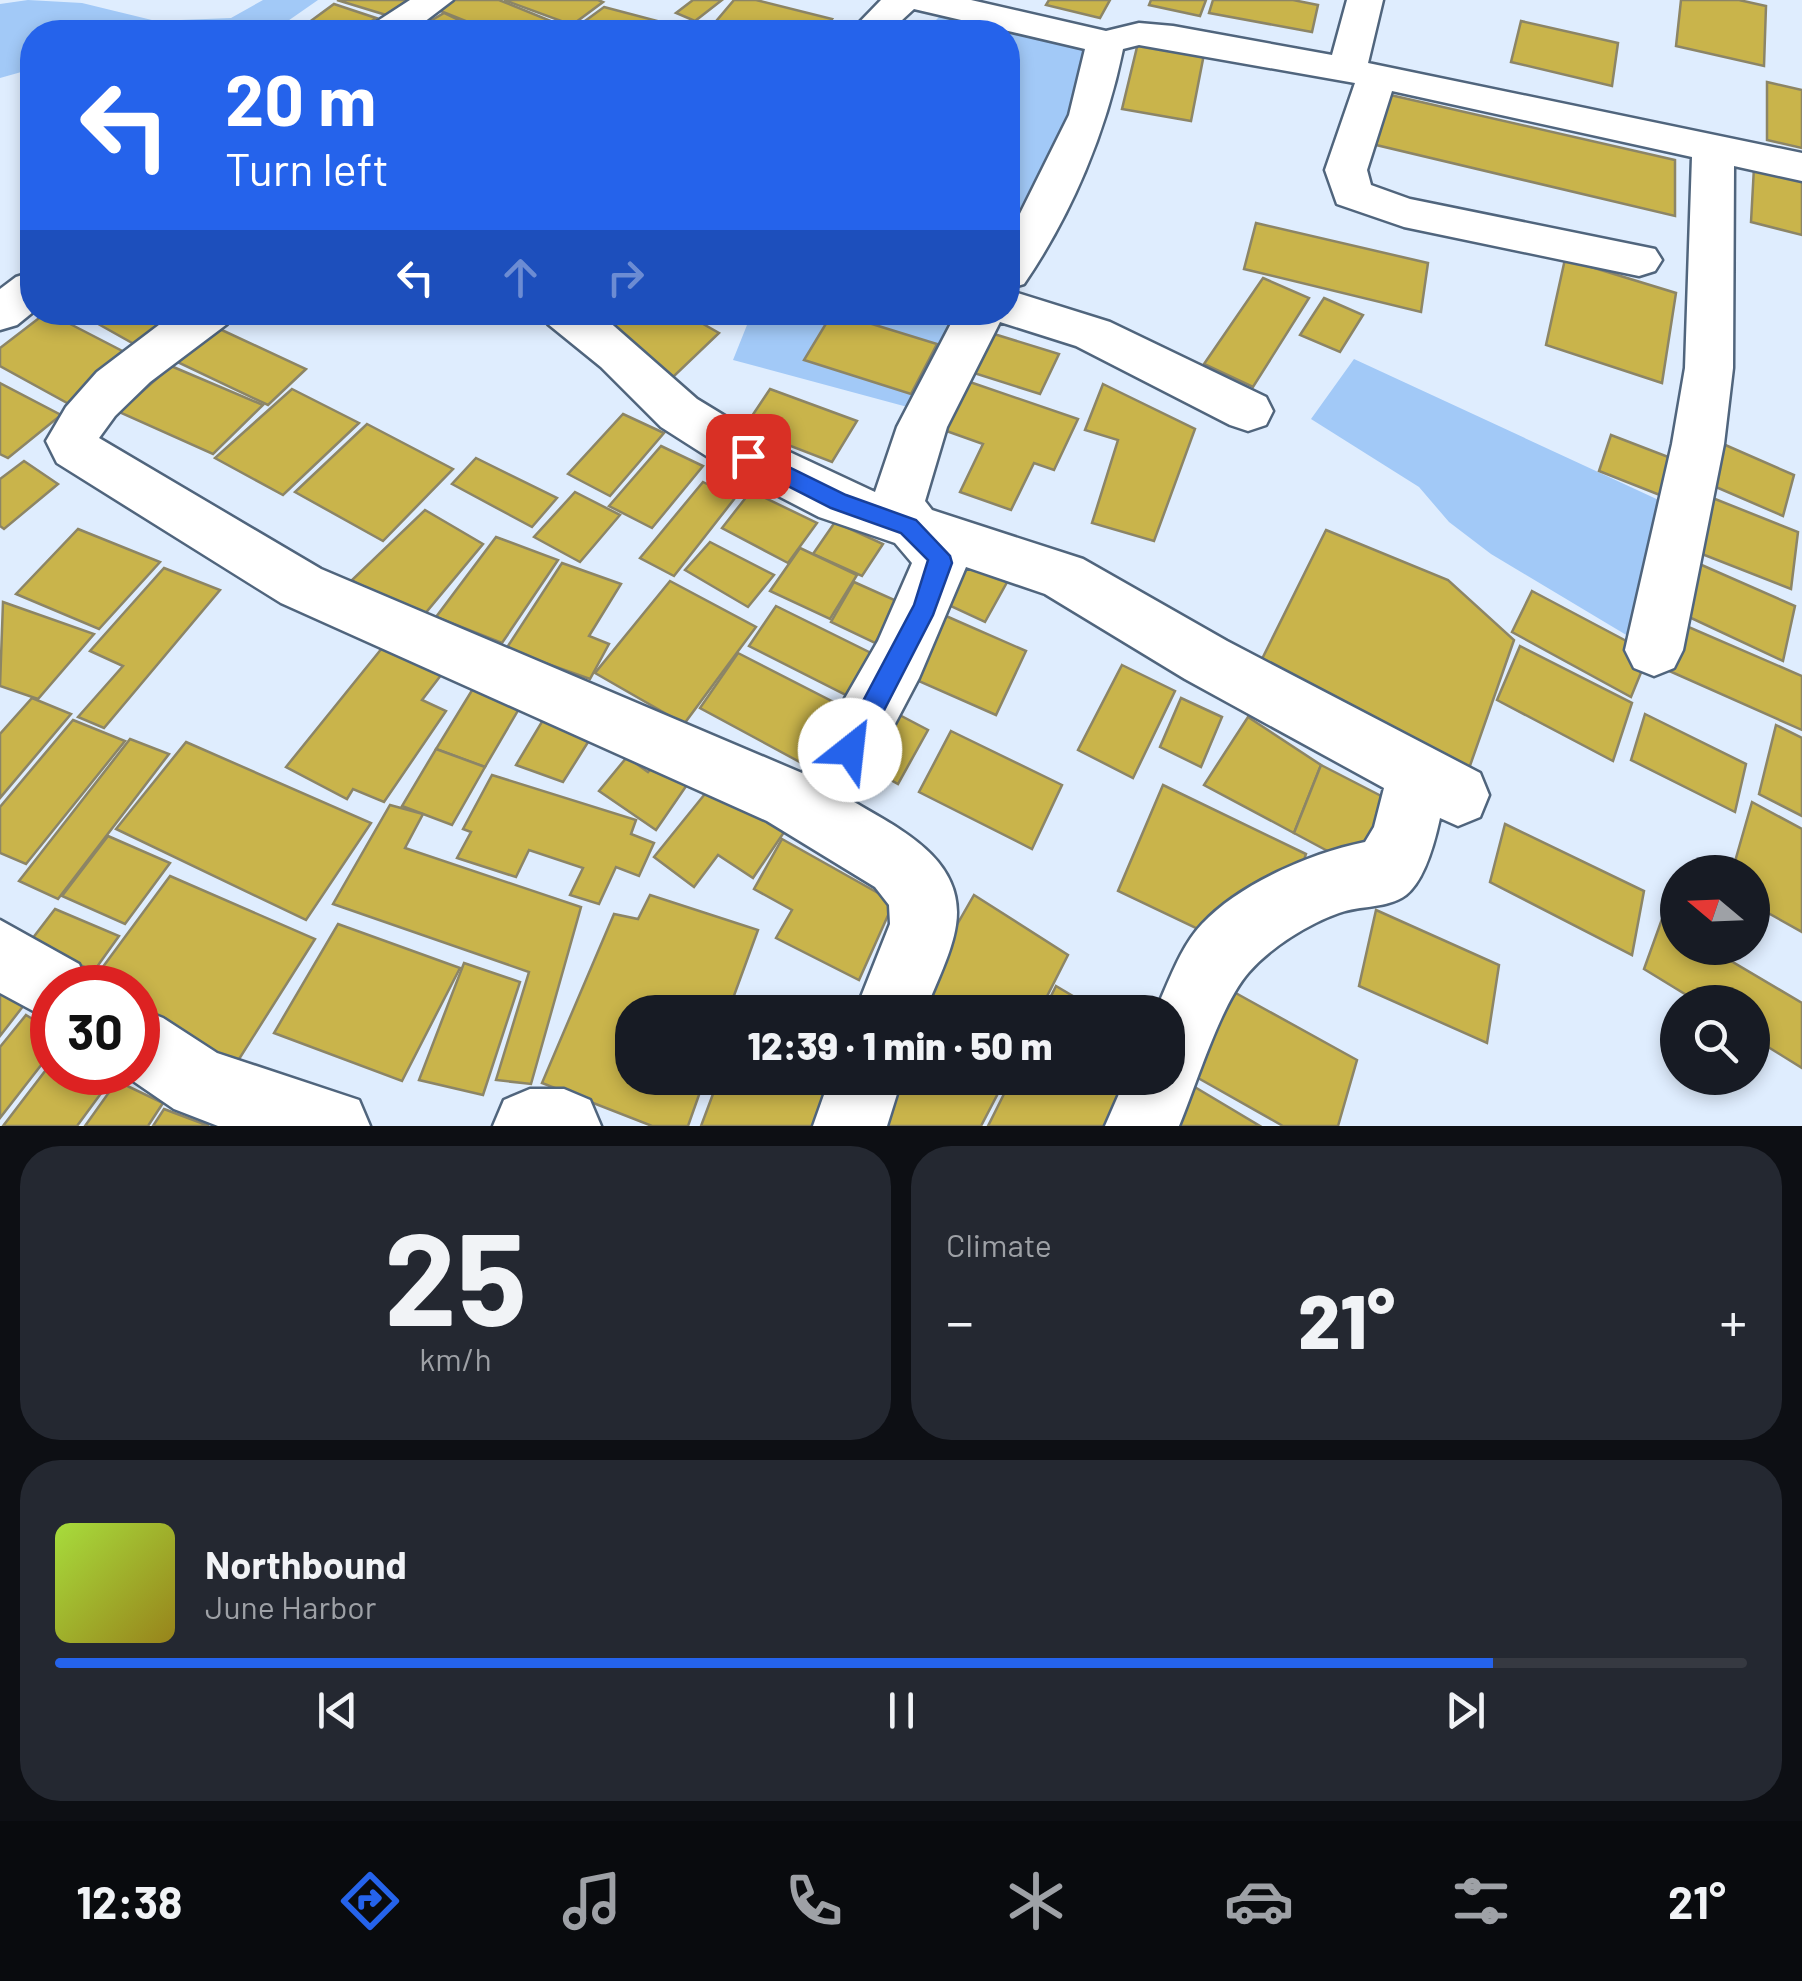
<!DOCTYPE html>
<html lang="en">
<head>
<meta charset="utf-8">
<style>
	:root { --surface:#171b24; --page:#242831; --text:#f1f3f6; --muted:#9ea1a6; --line:#363941; --accent:#2563eb }
	body { margin:0; font-family:Barlow,sans-serif; background:var(--page); color:var(--text); height:100vh; display:flex; flex-direction:column; font-size:38px; white-space:nowrap }
	* { box-sizing:border-box; margin:0 }
	p { font-size:32px; color:var(--muted) }
	.icon { flex:none; width:55px; height:55px; fill:none; stroke:currentColor; stroke-width:2; stroke-linecap:round; stroke-linejoin:round }
	.map { position:relative; height:1126px; overflow:hidden }
	.panel { display:flex; flex-direction:column; gap:20px; padding:20px; background:#0d0f14; flex:1 }
	.panel>* { flex:none }
	.guide { position:absolute; left:20px; top:20px; width:1000px; height:305px; border-radius:40px; box-shadow:0 5px 15px #0003; background:#2563eb; color:#fff; overflow:hidden }
	.needle { width:65px; rotate:289deg }
	.fabs { position:absolute; left:1660px; top:855px; display:grid; gap:20px }
	.fabs a { display:grid; place-items:center; width:110px; height:110px; border-radius:50%; background:var(--surface); box-shadow:0 5px 15px #0003; font-size:50px }
	.speed { position:absolute; left:30px; top:965px; display:flex; gap:20px; font-size:50px; font-weight:700; text-align:center }
	.speed>* { display:grid; place-content:center; width:130px; height:130px; border-radius:50%; background:var(--surface); box-shadow:0 5px 15px #0003; line-height:1 }
	.speed .limit { border:15px solid #d22; background:#fff; color:#111 }
	.pin { position:absolute; display:grid; place-items:center; width:85px; height:85px; color:#fff; margin:-42px; border-radius:20px; box-shadow:0 5px 15px #0006 }
	.me { position:absolute; width:110px; margin:-55px; rotate:29deg; stroke-linejoin:round; filter:drop-shadow(0 0 8px #0008) }
	.turn { display:flex; align-items:center; gap:35px; height:210px; padding:0 40px; font-size:45px }
	.turn .icon { width:130px; height:130px; stroke-width:2.5 }
	.turn b { display:block; font-size:70px; line-height:85px }
	.lanes { display:flex; align-items:center; height:95px; padding:0 40px; background:#0003; justify-content:center; gap:50px; direction:ltr }
	.lanes .off { opacity:.35 }
	.big { font-size:75px; font-weight:800; line-height:1.1 }
	.panel .tile { flex:1; display:flex; flex-direction:column; justify-content:center; gap:15px; min-width:0; padding:0 35px; border-radius:40px; background:var(--page) }
	.panel .dial { align-items:center; gap:0 }
	.dial b { font-size:130px; line-height:1 }
	.song { display:flex; align-items:center; gap:30px }
	.cover { width:120px; height:120px; border-radius:15px; background:linear-gradient(135deg,hsl(80 70% 55%),hsl(50 70% 35%)) }
	.played { height:10px; border-radius:5px; background:linear-gradient(90deg,var(--accent) 85%,var(--line) 85%) }
	.keys { display:flex; justify-content:space-around; direction:ltr }
	.heat { display:flex; justify-content:space-between; align-items:center; font-size:55px; direction:ltr }
	.panel .tiles { flex:1; display:grid; gap:20px; grid-template-columns:1fr 1fr }
	.tile:last-child { grid-column:span 2 }
	.trip { position:absolute; left:615px; top:995px; width:570px; height:100px; border-radius:40px; background:var(--surface); box-shadow:0 5px 15px #0003; font-weight:800; line-height:100px; text-align:center }
	.tabs { display:flex; height:160px; justify-content:space-around; align-items:center; background:#090b0e; color:var(--muted) }
	.tabs .icon { width:70px; height:70px }
	.tabs .selected { color:var(--accent) }
	.tabs b { font-size:45px; color:var(--text) }
	.map>svg:first-child { display:block }
	.green { fill:#a2c9f7 }
	.building { fill:#c9b44b; stroke:#8c8566; stroke-width:2.5 }
	.lines { fill:none; stroke-linecap:round; stroke-linejoin:round }
	.minor-casing { stroke:#50657d; stroke-width:5 }
	.minor { fill:#fff; fill-rule:evenodd }
	.route { fill:#2563eb; stroke:#184099; stroke-width:2.5 }
</style>
</head>
<body>
<div class="map">
<svg width="1802" height="1126" viewBox="0 0 1802 1126">
	<rect width="100%" height="100%" fill="#dfedfe"/>
	<!-- green -->
	<g class="green">
		<path d="M 28,0 L 82,3 L 156,21 L 231,18 L 263,0 L 318,0 L 272,32 L 32,32 L 32,69 L 0,78 L 0,4 Z"/>
		<path d="M 940,16 L 1064,25 L 1095,45 L 1055,167 L 1008,260 L 1008,32 L 924,32 Z"/>
		<path d="M 747,313 L 973,313 L 926,412 L 733,360 L 747,325 Z"/>
		<path d="M 1354,359 L 1676,508 L 1633,639 L 1491,554 L 1449,522 L 1419,487 L 1311,419 Z"/>
	</g>
	<!-- building -->
	<g class="building">
		<path d="M 337,0 L 417,0 L 396,18 Z"/>
		<path d="M 453,0 L 499,0 L 568,28 L 562,32 L 493,32 L 438,10 Z"/>
		<path d="M 504,0 L 598,0 L 603,2 L 572,25 Z"/>
		<path d="M 693,0 L 722,0 L 695,21 L 676,13 Z"/>
		<path d="M 734,0 L 756,0 L 832,19 L 822,32 L 739,32 L 712,26 Z"/>
		<path d="M 1049,0 L 1110,0 L 1100,18 L 1046,5 Z"/>
		<path d="M 1151,0 L 1206,0 L 1200,16 L 1149,5 Z"/>
		<path d="M 1213,0 L 1293,0 L 1318,5 L 1312,32 L 1209,13 Z"/>
		<path d="M 1681,0 L 1739,0 L 1766,6 L 1764,66 L 1676,46 Z"/>
		<path d="M 334,4 L 376,18 L 356,32 L 337,32 L 308,23 Z"/>
		<path d="M 604,7 L 669,24 L 660,32 L 626,32 L 585,21 Z"/>
		<path d="M 444,13 L 483,32 L 412,32 Z"/>
		<path d="M 585,21 L 626,32 L 570,32 Z"/>
		<path d="M 1521,21 L 1618,43 L 1612,86 L 1511,62 Z"/>
		<path d="M 1138,43 L 1204,54 L 1191,121 L 1122,109 Z"/>
		<path d="M 1767,82 L 1802,90 L 1802,148 L 1767,140 Z"/>
		<path d="M 1386,94 L 1675,160 L 1675,216 L 1372,144 Z"/>
		<path d="M 1754,167 L 1802,179 L 1802,235 L 1751,222 Z"/>
		<path d="M 1256,223 L 1428,263 L 1421,312 L 1244,269 Z"/>
		<path d="M 1565,259 L 1676,293 L 1662,383 L 1546,345 Z"/>
		<path d="M 1263,278 L 1309,298 L 1253,387 L 1204,364 Z"/>
		<path d="M 1324,298 L 1363,315 L 1340,352 L 1300,335 Z"/>
		<path d="M 47,312 L 130,355 L 69,404 L 0,366 L 0,348 Z"/>
		<path d="M 77,312 L 174,312 L 134,344 Z"/>
		<path d="M 629,312 L 682,312 L 719,333 L 672,378 L 602,338 Z"/>
		<path d="M 833,312 L 937,344 L 911,394 L 804,360 Z"/>
		<path d="M 211,325 L 306,369 L 268,405 L 171,359 Z"/>
		<path d="M 994,334 L 1059,354 L 1040,394 L 974,373 Z"/>
		<path d="M 171,366 L 263,405 L 213,454 L 119,412 Z"/>
		<path d="M 964,380 L 1078,419 L 1054,470 L 1034,463 L 1011,510 L 960,492 L 983,444 L 938,428 Z"/>
		<path d="M 0,383 L 61,415 L 8,458 L 0,454 Z"/>
		<path d="M 1103,384 L 1195,429 L 1154,541 L 1092,523 L 1118,440 L 1085,430 Z"/>
		<path d="M 292,389 L 359,423 L 283,495 L 215,458 Z"/>
		<path d="M 770,389 L 857,421 L 832,462 L 744,428 Z"/>
		<path d="M 623,414 L 664,433 L 610,496 L 568,474 Z"/>
		<path d="M 367,424 L 453,469 L 383,541 L 295,492 Z"/>
		<path d="M 1611,435 L 1684,463 L 1675,501 L 1599,471 Z"/>
		<path d="M 1723,444 L 1794,475 L 1783,516 L 1709,484 Z"/>
		<path d="M 661,446 L 703,466 L 652,528 L 609,506 Z"/>
		<path d="M 476,458 L 557,498 L 532,527 L 452,484 Z"/>
		<path d="M 24,461 L 58,484 L 4,529 L 0,526 L 0,479 Z"/>
		<path d="M 703,482 L 735,498 L 674,576 L 640,558 Z"/>
		<path d="M 751,491 L 817,523 L 788,563 L 722,528 Z"/>
		<path d="M 575,492 L 620,515 L 580,562 L 534,537 Z"/>
		<path d="M 1700,493 L 1798,532 L 1791,589 L 1679,545 Z"/>
		<path d="M 425,510 L 483,544 L 418,622 L 352,580 Z"/>
		<path d="M 835,522 L 883,544 L 862,576 L 813,554 Z"/>
		<path d="M 78,529 L 160,562 L 99,629 L 16,594 Z"/>
		<path d="M 1326,530 L 1448,580 L 1514,640 L 1465,780 L 1260,663 Z"/>
		<path d="M 496,537 L 558,560 L 502,643 L 436,617 Z"/>
		<path d="M 710,542 L 774,575 L 748,607 L 685,570 Z"/>
		<path d="M 800,548 L 857,575 L 830,619 L 770,591 Z"/>
		<path d="M 969,556 L 1011,575 L 985,622 L 942,602 Z"/>
		<path d="M 1688,559 L 1795,606 L 1783,661 L 1674,610 Z"/>
		<path d="M 562,563 L 621,584 L 589,636 L 609,644 L 590,679 L 506,649 Z"/>
		<path d="M 164,568 L 220,590 L 104,728 L 78,717 L 123,666 L 90,651 Z"/>
		<path d="M 670,581 L 756,627 L 684,724 L 595,673 Z"/>
		<path d="M 854,582 L 899,602 L 875,643 L 831,622 Z"/>
		<path d="M 1532,591 L 1649,653 L 1631,697 L 1512,632 Z"/>
		<path d="M 3,602 L 94,634 L 38,699 L 0,686 Z"/>
		<path d="M 776,606 L 877,656 L 852,698 L 749,646 Z"/>
		<path d="M 946,616 L 1026,651 L 996,715 L 914,679 Z"/>
		<path d="M 1670,619 L 1802,676 L 1802,730 L 1658,666 Z"/>
		<path d="M 391,637 L 448,666 L 422,700 L 446,711 L 384,802 L 353,789 L 347,799 L 286,767 Z"/>
		<path d="M 1520,646 L 1632,703 L 1613,761 L 1497,700 Z"/>
		<path d="M 738,653 L 855,713 L 820,773 L 700,708 Z"/>
		<path d="M 1122,665 L 1175,691 L 1133,778 L 1078,750 Z"/>
		<path d="M 482,674 L 530,690 L 485,767 L 436,749 Z"/>
		<path d="M 32,698 L 71,714 L 0,798 L 0,734 Z"/>
		<path d="M 1181,698 L 1222,717 L 1201,767 L 1160,747 Z"/>
		<path d="M 549,710 L 595,731 L 563,782 L 516,765 Z"/>
		<path d="M 890,710 L 928,730 L 898,784 L 859,762 Z"/>
		<path d="M 1645,714 L 1746,764 L 1735,812 L 1631,760 Z"/>
		<path d="M 1248,717 L 1321,765 L 1294,833 L 1204,785 Z"/>
		<path d="M 73,720 L 125,741 L 26,864 L 0,853 L 0,807 Z"/>
		<path d="M 1776,725 L 1802,738 L 1802,816 L 1759,794 Z"/>
		<path d="M 951,731 L 1062,785 L 1032,849 L 919,792 Z"/>
		<path d="M 130,739 L 169,754 L 58,899 L 19,881 Z"/>
		<path d="M 186,742 L 371,823 L 306,920 L 116,829 Z"/>
		<path d="M 436,749 L 485,767 L 452,825 L 402,806 Z"/>
		<path d="M 663,755 L 691,779 L 656,830 L 599,791 L 627,757 L 648,772 Z"/>
		<path d="M 1321,765 L 1391,801 L 1365,871 L 1294,833 Z"/>
		<path d="M 721,774 L 795,816 L 753,878 L 718,855 L 694,887 L 654,857 Z"/>
		<path d="M 492,775 L 636,820 L 631,834 L 654,843 L 639,876 L 616,867 L 599,904 L 570,895 L 583,868 L 529,850 L 516,877 L 457,858 L 471,832 L 463,829 Z"/>
		<path d="M 1163,785 L 1306,854 L 1292,897 L 1202,931 L 1118,891 Z"/>
		<path d="M 1752,802 L 1802,829 L 1802,932 L 1752,904 L 1752,872 L 1732,872 Z"/>
		<path d="M 390,805 L 423,814 L 405,848 L 581,907 L 531,1084 L 496,1080 L 529,972 L 333,904 Z"/>
		<path d="M 1505,824 L 1644,891 L 1632,955 L 1490,882 Z"/>
		<path d="M 108,836 L 170,863 L 125,924 L 62,896 Z"/>
		<path d="M 782,839 L 894,902 L 859,980 L 776,938 L 792,910 L 754,889 Z"/>
		<path d="M 170,876 L 315,939 L 234,1067 L 138,1011 L 138,988 L 98,988 L 91,983 Z"/>
		<path d="M 650,895 L 758,930 L 728,1012 L 632,1012 L 632,1078 L 705,1078 L 688,1126 L 652,1126 L 542,1083 L 614,914 L 638,919 Z"/>
		<path d="M 974,895 L 1068,955 L 1039,1012 L 907,1012 Z"/>
		<path d="M 55,909 L 119,936 L 94,971 L 29,943 Z"/>
		<path d="M 1376,910 L 1499,965 L 1487,1043 L 1359,986 Z"/>
		<path d="M 1662,919 L 1678,928 L 1678,948 L 1709,948 L 1802,1003 L 1802,1068 L 1752,1037 L 1752,1002 L 1698,1002 L 1644,969 Z"/>
		<path d="M 338,924 L 460,968 L 402,1081 L 274,1033 Z"/>
		<path d="M 464,963 L 520,982 L 483,1095 L 419,1080 Z"/>
		<path d="M 0,980 L 31,996 L 0,1036 Z"/>
		<path d="M 1056,986 L 1100,1012 L 1043,1012 Z"/>
		<path d="M 1223,986 L 1357,1060 L 1338,1126 L 1283,1126 L 1191,1074 Z"/>
		<path d="M 26,1015 L 52,1031 L 52,1051 L 0,1118 L 0,1047 Z"/>
		<path d="M 52,1062 L 52,1072 L 116,1073 L 77,1126 L 3,1126 Z"/>
		<path d="M 719,1078 L 837,1078 L 819,1126 L 701,1126 Z"/>
		<path d="M 870,1078 L 1006,1078 L 981,1126 L 868,1126 Z"/>
		<path d="M 1012,1078 L 1157,1078 L 1136,1126 L 988,1126 Z"/>
		<path d="M 117,1081 L 163,1103 L 148,1126 L 85,1126 Z"/>
		<path d="M 1188,1083 L 1260,1126 L 1172,1126 Z"/>
		<path d="M 164,1109 L 209,1126 L 153,1126 Z"/>
	</g>
	<g class="lines">
		<defs>
			<g id="minor">
				<path d="M 410,0 L 453,0 L 411,32 L 368,32 L 373,24 Z"/>
				<path d="M 881,0 L 971,0 L 1106,31 L 1139,23 L 1173,26 L 1332,55 L 1347,0 L 1383,0 L 1368,63 L 1802,153 L 1802,181 L 1734,166 L 1733,368 L 1724,444 L 1683,650 L 1674,668 L 1654,676 L 1634,668 L 1625,650 L 1672,444 L 1685,368 L 1692,157 L 1392,91 L 1367,170 L 1371,185 L 1410,199 L 1655,249 L 1662,260 L 1655,271 L 1639,276 L 1404,227 L 1337,204 L 1325,170 L 1355,83 L 1139,45 L 1123,49 C 1106,132 1072,214 1024,284 L 1008,289 L 1008,238 L 1069,115 L 1085,49 L 914,9 L 889,32 L 850,32 Z"/>
				<path d="M 32,272 L 33,312 L 17,325 L 0,330 L 0,289 L 16,277 Z"/>
				<path d="M 1008,290 L 1110,322 L 1266,397 L 1273,411 L 1266,425 L 1248,431 L 1230,425 L 1076,346 L 1000,322 L 947,427 L 925,501 L 932,510 L 1083,559 L 1227,641 L 1480,773 L 1489,795 L 1480,817 L 1458,826 L 1440,818 C 1435,841 1425,880 1406,895 C 1387,909 1360,905 1339,913 C 1308,924 1271,947 1249,972 C 1220,1005 1197,1083 1179,1126 L 1105,1126 L 1126,1078 L 1168,1078 L 1168,1012 L 1155,1012 C 1168,984 1180,947 1202,924 C 1239,884 1311,853 1365,842 L 1374,827 L 1384,788 L 1185,679 L 1045,594 L 966,567 L 919,678 L 854,802 C 900,829 966,860 956,925 C 952,953 935,985 925,1012 L 855,1012 L 890,924 L 889,905 L 875,887 L 767,821 L 281,603 L 57,463 L 46,441 L 66,407 L 97,372 L 176,312 L 233,312 L 227,324 L 150,382 L 115,416 L 99,438 L 321,569 L 802,773 L 878,641 L 912,563 L 895,543 L 819,517 L 730,471 L 661,427 L 601,367 L 548,324 L 542,312 L 598,312 L 697,399 L 766,441 L 875,492 L 897,427 L 957,312 L 1008,312 Z"/>
				<path d="M 0,920 L 79,964 L 89,988 L 52,988 L 52,1021 L 0,993 Z"/>
				<path d="M 138,1008 L 163,1018 L 217,1053 L 359,1100 L 370,1126 L 218,1126 L 174,1109 L 120,1072 L 138,1072 Z"/>
				<path d="M 830,1078 L 902,1078 L 887,1126 L 813,1126 Z"/>
				<path d="M 530,1089 L 564,1089 L 590,1100 L 601,1126 L 493,1126 L 504,1100 Z"/>
			</g>
		</defs>
		<!-- minor casing -->
		<use href="#minor" class="minor-casing"/>
		<!-- minor -->
		<use href="#minor" class="minor"/>
	</g>
	<!-- route -->
	<path class="route" d="M 748,447 L 846,495 L 916,520 L 950,556 L 952,563 L 933,615 L 859,759 L 850,762 L 841,759 L 837,750 L 914,605 L 928,560 L 901,533 L 831,508 L 741,462 L 738,456 L 741,449 Z"/>
</svg>
<div class="fabs">
<a><svg class="needle" viewBox="-14 -14 28 28"><path d="M0-13l5 13h-10z" fill="#e53935"/><path d="M0 13l5-13h-10z" fill="#9ea1a6"/></svg></a>
<a><svg class="icon" aria-label="search" viewBox="0 0 24 24"><circle cx="10" cy="10" r="6"/><path d="M15 15l6 6"/></svg></a>
</div>
<div class="speed"><div class="limit">30</div></div>
<div class="pin" style="left:748px;top:456px;background:#d93025"><svg class="icon" aria-label="arrive" viewBox="0 0 24 24"><path d="M6 21V4h12l-3 4 3 4H6"/></svg></div>
<svg class="me" style="left:850px;top:750px" viewBox="-20 -20 40 40"><circle r="19" fill="#fff"/><path d="M0-13L10 11 0 6-10 11z" fill="#2563eb"/></svg>
<div class="trip">12:39 · 1 min · 50 m</div>
<div class="guide">
<div class="turn"><svg class="icon" aria-label="left" viewBox="0 0 24 24"><path d="M17 20v-9H6M10 6l-5 5 5 5"/></svg><div><b>20 m</b>Turn left</div></div>
<div class="lanes"><svg class="icon" aria-label="left" viewBox="0 0 24 24"><path d="M17 20v-9H6M10 6l-5 5 5 5"/></svg><svg class="icon off" aria-label="ahead" viewBox="0 0 24 24"><path d="M12 20V5M6 11l6-6 6 6"/></svg><svg class="icon off" aria-label="right" viewBox="0 0 24 24"><path d="M7 20v-9h11M14 6l5 5-5 5"/></svg></div>
</div>
</div>
<section class="panel">
<div class="tiles">
<div class="tile dial"><b>25</b><p>km/h</p></div>
<div class="tile"><p>Climate</p>
<div class="heat"><a>−</a><b class="big">21°</b><a>+</a></div>
</div>
<div class="tile">
<div class="song"><i class="cover"></i><div><b>Northbound</b><p>June Harbor</p></div></div>
<div class="played"></div>
<div class="keys"><svg class="icon" aria-label="previous" viewBox="0 0 24 24"><path d="M18 5L8 12l10 7zM5 5v14"/></svg><svg class="icon" aria-label="pause" viewBox="0 0 24 24"><path d="M8 5v14M16 5v14"/></svg><svg class="icon" aria-label="next" viewBox="0 0 24 24"><path d="M6 5l10 7-10 7zM19 5v14"/></svg></div>
</div>
</div>
</section>
<nav class="tabs">
<b>12:38</b>
<svg class="icon selected" aria-label="directions" viewBox="0 0 24 24"><path d="M12 3l9 9-9 9-9-9zM9 14v-3h6M13 9l2 2-2 2"/></svg>
<svg class="icon" aria-label="music" viewBox="0 0 24 24"><path d="M9 18V5l10-2v13"/><circle cx="6" cy="18" r="3"/><circle cx="16" cy="16" r="3"/></svg>
<svg class="icon" aria-label="phone" viewBox="0 0 24 24"><path d="M5 4h4l2 5-3 2q2 4 5 5l2-3 5 2v4C11 20 4 13 5 4z"/></svg>
<svg class="icon" aria-label="climate" viewBox="0 0 24 24"><path d="M12 3v18M4 7l16 10M4 17L20 7"/></svg>
<svg class="icon" aria-label="car" viewBox="0 0 24 24"><path d="M5 17H2v-5l4-1 3-4h7l3 4 3 1v5h-3M9 17h6M6 11h13"/><circle cx="7" cy="17" r="2"/><circle cx="17" cy="17" r="2"/></svg>
<svg class="icon" aria-label="filters" viewBox="0 0 24 24"><path d="M4 7h16M4 17h16"/><circle cx="9" cy="7" r="2"/><circle cx="15" cy="17" r="2"/></svg>
<b>21°</b>
</nav>
</body>
</html>
